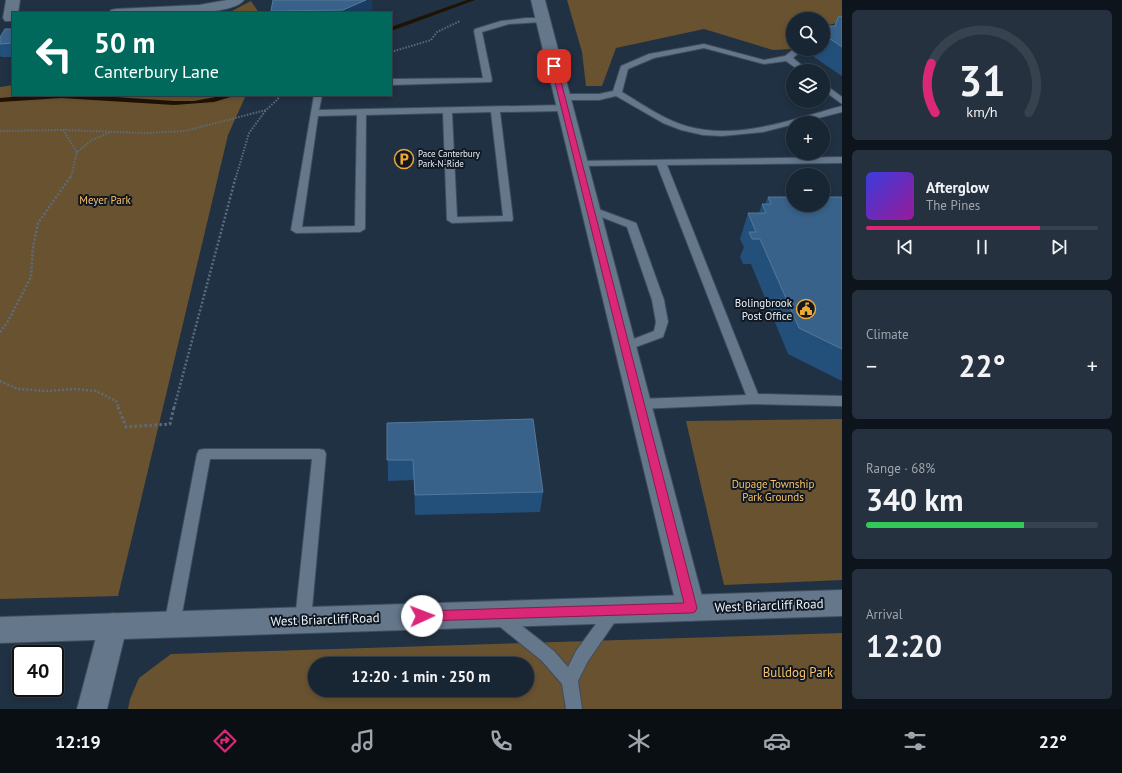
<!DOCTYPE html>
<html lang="en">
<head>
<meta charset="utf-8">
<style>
	:root { --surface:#182532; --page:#25313e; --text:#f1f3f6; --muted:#9fa5ac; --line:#36424d; --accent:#db2777 }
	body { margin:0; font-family:"PT Sans",sans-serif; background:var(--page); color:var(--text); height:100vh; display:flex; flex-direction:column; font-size:15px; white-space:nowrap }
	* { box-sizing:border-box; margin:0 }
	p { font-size:13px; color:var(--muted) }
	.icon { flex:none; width:22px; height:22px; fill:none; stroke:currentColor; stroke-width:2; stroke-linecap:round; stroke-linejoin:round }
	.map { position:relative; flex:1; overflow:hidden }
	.details { display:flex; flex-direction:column; gap:10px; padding:10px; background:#0d141c; width:280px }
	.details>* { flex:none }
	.banner { position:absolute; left:12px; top:12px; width:380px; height:84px; border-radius:0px; box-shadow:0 2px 6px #0003,0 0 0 1px var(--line); background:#00695c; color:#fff; overflow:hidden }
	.tools { position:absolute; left:786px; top:12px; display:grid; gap:8px }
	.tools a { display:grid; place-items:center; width:44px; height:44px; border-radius:50%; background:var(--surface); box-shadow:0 2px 6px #0003,0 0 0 1px var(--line); font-size:20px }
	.speed { position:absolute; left:12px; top:645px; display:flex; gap:8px; font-size:20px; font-weight:700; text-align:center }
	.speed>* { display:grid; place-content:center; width:52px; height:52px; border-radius:50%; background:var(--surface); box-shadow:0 2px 6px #0003,0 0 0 1px var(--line); line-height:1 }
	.speed .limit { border:2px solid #111; border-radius:6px; background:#fff; color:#111 }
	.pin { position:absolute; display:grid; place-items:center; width:34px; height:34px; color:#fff; margin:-17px; border-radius:8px; box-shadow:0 2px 6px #0006 }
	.me { position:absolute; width:44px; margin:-22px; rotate:88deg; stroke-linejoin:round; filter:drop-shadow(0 0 3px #0008) }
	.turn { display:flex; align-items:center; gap:14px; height:84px; padding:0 16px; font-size:18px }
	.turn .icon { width:52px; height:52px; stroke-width:2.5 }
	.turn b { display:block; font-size:28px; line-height:34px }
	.big { font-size:30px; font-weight:700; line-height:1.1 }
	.details .card { flex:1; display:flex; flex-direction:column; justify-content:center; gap:6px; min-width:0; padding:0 14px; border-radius:6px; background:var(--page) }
	.details .dial { align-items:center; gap:0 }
	.dial svg { height:104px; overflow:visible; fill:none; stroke:var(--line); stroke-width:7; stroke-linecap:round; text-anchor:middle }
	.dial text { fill:var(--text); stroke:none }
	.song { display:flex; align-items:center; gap:12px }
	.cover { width:48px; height:48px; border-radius:6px; background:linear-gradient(135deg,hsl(240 70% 55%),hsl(300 70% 35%)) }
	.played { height:4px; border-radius:2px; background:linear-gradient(90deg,var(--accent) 75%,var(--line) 75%) }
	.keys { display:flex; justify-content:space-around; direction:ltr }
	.heat { display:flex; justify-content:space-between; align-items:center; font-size:22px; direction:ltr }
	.charge { height:6px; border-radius:3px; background:linear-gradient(90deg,#34c759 68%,var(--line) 0) }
	.trip { position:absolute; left:308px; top:657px; width:226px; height:40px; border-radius:20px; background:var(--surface); box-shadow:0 2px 6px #0003,0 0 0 1px var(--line); font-weight:700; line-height:40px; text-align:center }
	.menu { display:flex; height:64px; justify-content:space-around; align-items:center; background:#0a0f14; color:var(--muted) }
	.menu .icon { width:28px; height:28px }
	.menu .selected { color:var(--accent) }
	.menu b { font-size:18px; color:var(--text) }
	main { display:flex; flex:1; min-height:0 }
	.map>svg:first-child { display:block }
	.green { fill:#69522f; fill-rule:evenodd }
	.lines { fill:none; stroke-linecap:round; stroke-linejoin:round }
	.stream { fill:#1e1202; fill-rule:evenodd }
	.service-casing { stroke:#3f4d5c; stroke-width:2 }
	.minor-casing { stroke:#3f4d5c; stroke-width:2 }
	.tertiary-casing { stroke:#3f4d5c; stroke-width:2 }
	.path-far2 { stroke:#5c6c7c; stroke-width:2; stroke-dasharray:1.5 1.5; stroke-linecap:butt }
	.path-far1 { stroke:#5c6c7c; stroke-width:2.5; stroke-dasharray:2 2; stroke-linecap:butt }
	.path { stroke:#5c6c7c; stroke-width:3; stroke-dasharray:2.5 2.5; stroke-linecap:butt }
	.service { fill:#64778b; fill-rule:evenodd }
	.minor { fill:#64778b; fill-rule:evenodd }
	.tertiary { fill:#64778b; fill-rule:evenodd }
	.wall { fill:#23507b }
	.shaded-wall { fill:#193c5f }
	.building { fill:#386289; stroke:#54789c }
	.route { fill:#db2777; stroke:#8e194d }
	.labels { text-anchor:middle; stroke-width:4; stroke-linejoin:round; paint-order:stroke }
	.far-poi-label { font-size:9px; fill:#e8f3ff; stroke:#111820; text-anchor:start }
	.park-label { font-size:11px; fill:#f8c06a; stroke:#111820 }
	.poi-label { font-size:11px; fill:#e8f3ff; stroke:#111820; text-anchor:end }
	.near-street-label { font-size:13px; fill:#e8f3ff; stroke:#111820 }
	.near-park-label { font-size:13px; fill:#f8c06a; stroke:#111820 }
</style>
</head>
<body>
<main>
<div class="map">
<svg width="842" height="709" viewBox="0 0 842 709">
	<rect width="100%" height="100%" fill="#203143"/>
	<!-- green -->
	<g class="green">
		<path d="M 567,0 L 842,0 L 842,22 L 823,26 L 823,19 L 793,19 L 793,47 L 791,49 L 773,50 L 704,29 L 616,48 L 602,86 L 586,86 L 582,52 Z"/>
		<path d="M 251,1 L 259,13 L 229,13 L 230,12 Z"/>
		<path d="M 13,85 L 13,95 L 246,95 L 228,135 L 118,596 L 0,599 L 0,87 Z"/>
		<path d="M 842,419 L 842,580 L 724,585 L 686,421 Z"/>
		<path d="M 842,633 L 842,709 L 128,709 L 130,699 L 139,678 L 171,654 ZM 315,664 L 527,664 L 527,690 L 315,690 Z"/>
	</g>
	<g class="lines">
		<!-- stream -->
		<g class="stream">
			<path d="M 467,0 L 475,0 L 391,31 L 391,27 Z"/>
			<path d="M 86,95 L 174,101 L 194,101 L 226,95 L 237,95 L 214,102 L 174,105 L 61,98 L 0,102 L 0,98 L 34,95 Z"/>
		</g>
		<defs>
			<g id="service">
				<path d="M 526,18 L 542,18 L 546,20 L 542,22 L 509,24 L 482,32 L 492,80 L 491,82 L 391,85 L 391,79 L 483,78 L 474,31 L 475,29 L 501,21 Z"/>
				<path d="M 704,44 L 764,60 L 785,56 L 794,49 L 803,49 L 793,58 L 809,71 L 800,71 L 786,61 L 764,64 L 704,48 L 654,58 L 628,69 L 622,92 C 642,104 663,119 686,126 C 737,141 793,119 842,106 L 842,112 L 763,132 L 722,136 L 703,135 L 681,130 L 663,123 L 616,96 L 599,100 L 562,100 L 558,97 L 562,94 L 599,94 L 613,91 L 621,66 L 649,54 Z"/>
				<path d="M 823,83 L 842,97 L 842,104 L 823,90 Z"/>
				<path d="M 314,95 L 322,95 L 319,110 L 564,105 L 568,108 L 564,111 L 500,112 L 513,219 L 512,221 L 452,223 L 447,220 L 443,113 L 366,115 L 365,229 L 360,232 L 296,233 L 291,230 ZM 491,112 L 503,216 L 457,217 L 452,113 ZM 357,115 L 355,226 L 302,227 L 318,116 Z"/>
				<path d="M 842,157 L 842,163 L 667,165 L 758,394 L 842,396 L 842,406 L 754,404 L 639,409 L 635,407 L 633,404 L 635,401 L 639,399 L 746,395 L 657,165 L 578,166 L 573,163 L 575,161 Z"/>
				<path d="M 590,206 L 636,223 L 637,225 L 664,300 L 668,322 L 663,337 L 625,351 L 621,350 L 619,347 L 621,344 L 654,331 L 656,322 L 652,300 L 627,227 L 586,211 L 585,209 L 586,207 Z"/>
				<path d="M 204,449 L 319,449 L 324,450 L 326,454 L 311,620 L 308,625 L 303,627 L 298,625 L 295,620 L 312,459 L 210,459 L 180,625 L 177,630 L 172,632 L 167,630 L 164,625 L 197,454 L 199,450 Z"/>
				<path d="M 614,604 L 619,606 L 622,611 L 619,616 L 588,661 L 578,681 L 582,709 L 566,709 L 562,684 L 542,661 L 493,621 L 490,616 L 493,611 L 498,609 L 503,611 L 554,651 L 568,667 L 576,651 L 609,606 Z"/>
			</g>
			<g id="minor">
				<path d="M 6,0 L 20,0 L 18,13 L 13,13 L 13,21 L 5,21 L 3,18 Z"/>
				<path d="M 227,0 L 244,0 C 231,19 133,13 109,13 L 111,10 L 116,9 L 199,5 Z"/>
				<path d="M 531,0 L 545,0 L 705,608 L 701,617 L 691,621 L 681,617 L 677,608 Z"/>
				<path d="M 113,613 L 123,617 L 127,626 L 107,709 L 77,709 L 99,626 L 103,617 Z"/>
			</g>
			<path id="tertiary" d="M 842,590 L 842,616 L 0,643 L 0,617 Z"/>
		</defs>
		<!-- service casing -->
		<use href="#service" class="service-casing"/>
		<!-- minor casing -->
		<use href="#minor" class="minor-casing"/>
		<!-- tertiary casing -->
		<use href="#tertiary" class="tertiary-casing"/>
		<!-- path-far2 -->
		<g class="path-far2">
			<path d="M 391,52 L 431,40 L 437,32 L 460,21"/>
			<path d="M 63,130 L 77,152 L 92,140 L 111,132"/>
			<path d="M 0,131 L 63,130 L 145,133 L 185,131 L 266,110 L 278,99 L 279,95"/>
			<path d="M 71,177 L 77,152"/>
			<path d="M 236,177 L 249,133 L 266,110"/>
		</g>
		<!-- path-far1 -->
		<g class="path-far1">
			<path d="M 0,332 L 7,323 L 31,277 L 33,247 L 38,223 L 71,176"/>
			<path d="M 0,381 L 18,389 L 47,391 L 75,389 L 96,391 L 116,401 L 119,408"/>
			<path d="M 174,408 L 236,176"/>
		</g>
		<!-- path -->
		<path class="path" d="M 118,407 L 126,427 L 170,424 L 174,407"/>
		<!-- service -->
		<use href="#service" class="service"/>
		<!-- minor -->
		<use href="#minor" class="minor"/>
		<!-- tertiary -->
		<use href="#tertiary" class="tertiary"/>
	</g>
	<!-- wall -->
	<g class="wall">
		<path d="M 273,0 L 372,0 L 371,13 L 271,13 L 271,11 Z"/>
		<path d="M 842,16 L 842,76 L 814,57 L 816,49 L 823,49 L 823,30 L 834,26 L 838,17 Z"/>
		<path d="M 13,29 L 13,57 L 1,57 L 0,55 L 0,37 Z"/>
		<path d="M 768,197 L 842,197 L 842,381 L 788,354 L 751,264 L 743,264 L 740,257 L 744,247 L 740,239 L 748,213 L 759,213 L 762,204 L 765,204 Z"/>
		<path d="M 387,423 L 543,492 L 540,512 L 415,515 L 414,480 L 388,481 Z"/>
	</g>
	<!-- shaded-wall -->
	<path class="shaded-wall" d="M 366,0 L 372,0 L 371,13 L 343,13 L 343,10 Z"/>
	<!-- building -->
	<g class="building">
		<path d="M 273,0 L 366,0 L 343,10 L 271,11 Z"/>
		<path d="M 842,16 L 842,47 L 823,34 L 823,30 L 824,26 L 835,26 L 838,17 Z"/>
		<path d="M 5,29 L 13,29 L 13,43 L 0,44 L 0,37 Z"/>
		<path d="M 768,197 L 793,197 L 793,205 L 823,205 L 823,197 L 842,197 L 842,349 L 799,328 L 760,239 L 752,239 L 749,232 L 756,232 L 748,213 L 766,213 L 762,204 L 771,204 Z"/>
		<path d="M 533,419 L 543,492 L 415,495 L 413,460 L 387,460 L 387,423 Z"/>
	</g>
	<!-- route -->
	<path class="route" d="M 554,64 L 557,66 L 697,608 L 695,612 L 691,613 L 422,621 L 417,620 L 416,616 L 417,612 L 422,611 L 684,603 L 551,66 Z"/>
	<!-- icons -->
	<defs>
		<symbol id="parking-ring" viewBox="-11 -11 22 22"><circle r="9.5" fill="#111820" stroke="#eba93a" stroke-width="1.5"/><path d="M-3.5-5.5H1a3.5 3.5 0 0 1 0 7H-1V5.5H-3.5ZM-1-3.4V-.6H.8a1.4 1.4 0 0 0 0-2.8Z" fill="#eba93a"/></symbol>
		<symbol id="civic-ring" viewBox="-11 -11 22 22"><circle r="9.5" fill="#111820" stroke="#eba93a" stroke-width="1.5"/><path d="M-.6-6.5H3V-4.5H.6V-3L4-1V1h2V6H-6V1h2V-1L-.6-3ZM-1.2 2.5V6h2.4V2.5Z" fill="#eba93a"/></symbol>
	</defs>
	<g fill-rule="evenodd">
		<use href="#parking-ring" x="393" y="148" width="22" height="22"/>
		<use href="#civic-ring" x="795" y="298" width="22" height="22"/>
	</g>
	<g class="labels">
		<!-- far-poi labels -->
		<g class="far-poi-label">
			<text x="418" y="157">Pace Canterbury<tspan x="418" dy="10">Park-N-Ride</tspan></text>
		</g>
		<!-- park labels -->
		<g class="park-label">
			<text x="105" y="204">Meyer Park</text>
			<text x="773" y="488">Dupage Township<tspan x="773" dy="13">Park Grounds</tspan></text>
		</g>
		<!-- poi labels -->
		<g class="poi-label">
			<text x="792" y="307">Bolingbrook<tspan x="792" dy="13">Post Office</tspan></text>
		</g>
		<!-- near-street labels -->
		<g class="near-street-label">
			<text transform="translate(769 605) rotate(-2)" y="5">West Briarcliff Road</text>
			<text transform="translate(325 619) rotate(-2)" y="5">West Briarcliff Road</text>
		</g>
		<!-- near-park labels -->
		<g class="near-park-label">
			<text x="798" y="677">Bulldog Park</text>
		</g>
	</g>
</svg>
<div class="tools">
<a><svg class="icon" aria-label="search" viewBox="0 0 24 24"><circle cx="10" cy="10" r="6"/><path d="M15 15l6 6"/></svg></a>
<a><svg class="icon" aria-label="layers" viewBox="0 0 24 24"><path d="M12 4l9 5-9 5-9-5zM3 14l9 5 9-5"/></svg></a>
<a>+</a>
<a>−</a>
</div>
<div class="speed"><div class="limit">40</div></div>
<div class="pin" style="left:554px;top:66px;background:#d93025"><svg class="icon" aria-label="arrive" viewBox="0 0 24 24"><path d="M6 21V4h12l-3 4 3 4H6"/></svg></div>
<svg class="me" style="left:422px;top:616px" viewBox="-20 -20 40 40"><circle r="19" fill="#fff"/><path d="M0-13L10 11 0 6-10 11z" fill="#db2777"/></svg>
<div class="trip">12:20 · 1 min · 250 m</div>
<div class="banner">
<div class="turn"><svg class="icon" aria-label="left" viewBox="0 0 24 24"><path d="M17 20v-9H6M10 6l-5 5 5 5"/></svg><div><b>50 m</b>Canterbury Lane</div></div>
</div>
</div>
<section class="details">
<div class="card dial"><svg viewBox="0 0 100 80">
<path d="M14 69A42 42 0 1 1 86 69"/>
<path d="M14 69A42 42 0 0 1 11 31" stroke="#db2777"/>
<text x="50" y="56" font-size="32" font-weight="700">31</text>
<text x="50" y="72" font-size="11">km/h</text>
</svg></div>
<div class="card">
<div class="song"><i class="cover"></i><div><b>Afterglow</b><p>The Pines</p></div></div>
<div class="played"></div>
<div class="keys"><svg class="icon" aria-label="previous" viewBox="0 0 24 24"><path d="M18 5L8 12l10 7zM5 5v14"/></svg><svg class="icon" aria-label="pause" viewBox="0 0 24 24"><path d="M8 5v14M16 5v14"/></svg><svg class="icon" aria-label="next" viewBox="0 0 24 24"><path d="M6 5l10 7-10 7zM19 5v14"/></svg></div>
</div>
<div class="card"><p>Climate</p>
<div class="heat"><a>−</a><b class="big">22°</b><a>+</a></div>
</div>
<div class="card"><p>Range · 68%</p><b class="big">340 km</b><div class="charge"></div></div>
<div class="card"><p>Arrival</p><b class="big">12:20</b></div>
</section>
</main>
<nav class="menu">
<b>12:19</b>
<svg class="icon selected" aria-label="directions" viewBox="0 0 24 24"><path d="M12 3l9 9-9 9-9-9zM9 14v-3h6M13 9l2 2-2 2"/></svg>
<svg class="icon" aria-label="music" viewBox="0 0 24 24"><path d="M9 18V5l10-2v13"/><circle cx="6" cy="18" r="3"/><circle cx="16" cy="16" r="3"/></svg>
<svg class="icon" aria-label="phone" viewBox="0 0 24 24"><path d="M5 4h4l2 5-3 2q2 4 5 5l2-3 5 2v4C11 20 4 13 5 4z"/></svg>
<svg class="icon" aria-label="climate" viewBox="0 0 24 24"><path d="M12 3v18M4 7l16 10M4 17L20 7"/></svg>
<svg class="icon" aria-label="car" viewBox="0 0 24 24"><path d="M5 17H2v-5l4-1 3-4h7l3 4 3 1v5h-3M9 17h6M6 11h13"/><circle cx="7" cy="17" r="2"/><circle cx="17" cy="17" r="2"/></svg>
<svg class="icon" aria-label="filters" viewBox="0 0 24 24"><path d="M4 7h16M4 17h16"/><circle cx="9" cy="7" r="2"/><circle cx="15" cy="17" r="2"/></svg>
<b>22°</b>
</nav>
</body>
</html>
